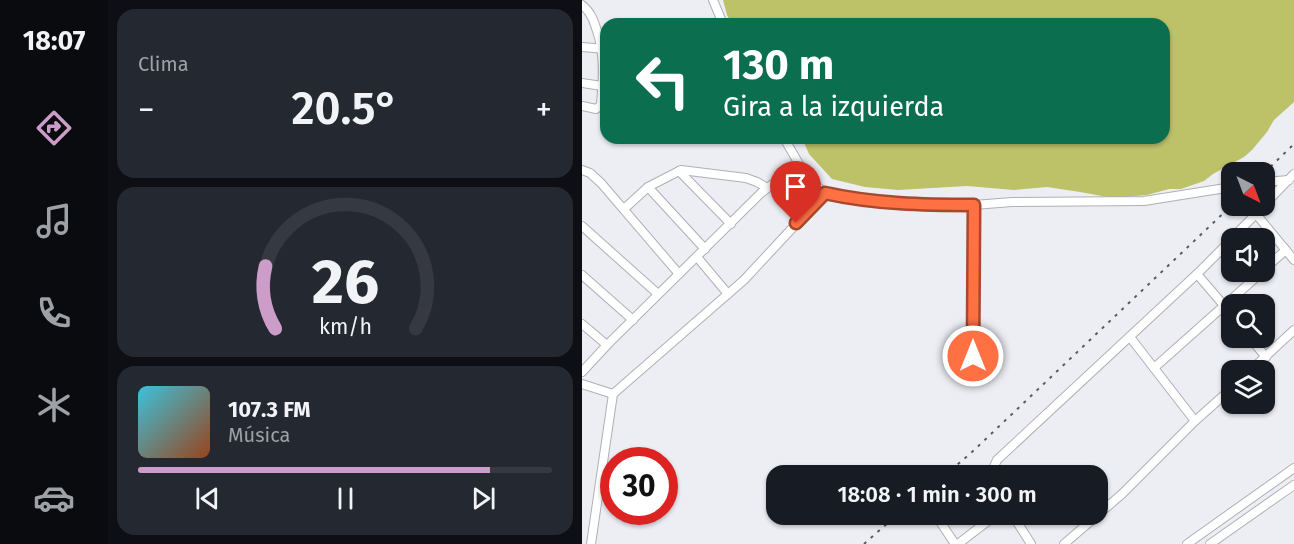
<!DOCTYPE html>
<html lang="es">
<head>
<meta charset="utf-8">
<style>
	:root { --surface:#171b24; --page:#242831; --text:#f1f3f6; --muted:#9ea1a6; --line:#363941; --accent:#cd9dc9 }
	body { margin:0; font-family:"Fira Sans",sans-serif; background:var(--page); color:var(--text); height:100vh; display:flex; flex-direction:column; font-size:22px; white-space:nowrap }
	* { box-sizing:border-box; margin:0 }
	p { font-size:20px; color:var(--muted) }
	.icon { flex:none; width:33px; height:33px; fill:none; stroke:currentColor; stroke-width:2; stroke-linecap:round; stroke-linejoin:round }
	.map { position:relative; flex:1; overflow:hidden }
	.sheet { display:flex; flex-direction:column; gap:9px; padding:9px; background:#0d0f14; width:474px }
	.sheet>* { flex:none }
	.banner { position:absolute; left:18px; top:18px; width:570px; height:126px; border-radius:18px; box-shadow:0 2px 4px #0004; background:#0b6e4f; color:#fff; overflow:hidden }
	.needle { width:39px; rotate:138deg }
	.controls { position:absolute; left:639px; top:162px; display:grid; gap:12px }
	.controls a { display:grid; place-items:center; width:54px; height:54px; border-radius:12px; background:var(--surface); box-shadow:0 2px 4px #0004; font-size:30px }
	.speed { position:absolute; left:18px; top:447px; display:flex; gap:12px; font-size:30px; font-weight:700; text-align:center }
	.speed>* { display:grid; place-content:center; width:78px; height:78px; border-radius:50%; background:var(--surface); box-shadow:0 2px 4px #0004; line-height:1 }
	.speed .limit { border:9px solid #d22; background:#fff; color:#111 }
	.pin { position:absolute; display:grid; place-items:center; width:51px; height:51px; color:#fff; margin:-62px -26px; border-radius:50% 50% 50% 0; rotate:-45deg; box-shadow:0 0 6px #0007 }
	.pin .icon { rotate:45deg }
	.me { position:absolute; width:66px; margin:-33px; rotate:0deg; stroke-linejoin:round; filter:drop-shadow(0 0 4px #0008) }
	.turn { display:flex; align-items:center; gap:21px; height:126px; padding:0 24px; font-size:27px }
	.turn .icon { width:78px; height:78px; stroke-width:2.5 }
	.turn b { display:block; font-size:42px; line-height:51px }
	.big { font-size:45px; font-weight:600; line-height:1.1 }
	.sheet .widget { flex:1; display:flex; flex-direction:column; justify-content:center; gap:9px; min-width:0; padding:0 21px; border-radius:18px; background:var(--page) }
	.sheet .dial { align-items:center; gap:0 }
	.dial svg { height:156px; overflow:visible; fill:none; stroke:var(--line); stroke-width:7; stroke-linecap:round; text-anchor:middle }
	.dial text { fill:var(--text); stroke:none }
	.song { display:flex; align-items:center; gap:18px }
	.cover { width:72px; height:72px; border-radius:9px; background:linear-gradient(135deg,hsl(190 70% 55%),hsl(20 70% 35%)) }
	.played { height:6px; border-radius:3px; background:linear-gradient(90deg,var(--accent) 85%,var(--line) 85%) }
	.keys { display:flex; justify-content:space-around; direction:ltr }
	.heat { display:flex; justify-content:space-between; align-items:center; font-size:33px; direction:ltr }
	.trip { position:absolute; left:184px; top:465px; width:342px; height:60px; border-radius:18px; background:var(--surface); box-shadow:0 2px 4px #0004; font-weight:600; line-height:60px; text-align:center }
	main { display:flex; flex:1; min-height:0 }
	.dock { display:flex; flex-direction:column; width:108px; justify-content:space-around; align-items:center; background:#090b0e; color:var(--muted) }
	.dock .icon { width:42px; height:42px }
	.dock .current { color:var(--accent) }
	.dock b { font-size:27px; color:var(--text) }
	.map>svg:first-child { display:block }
	.forest { fill:#bdc168 }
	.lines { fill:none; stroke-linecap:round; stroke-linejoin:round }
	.minor-casing { stroke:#aeb0b5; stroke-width:10 }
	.minor { stroke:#fff; stroke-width:8 }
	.rail { stroke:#5b5c5f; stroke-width:2; stroke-dasharray:3 6; stroke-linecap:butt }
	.route-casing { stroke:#a6492c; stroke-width:15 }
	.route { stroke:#ff7043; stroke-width:10 }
</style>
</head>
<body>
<main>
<nav class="dock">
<b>18:07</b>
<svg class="icon current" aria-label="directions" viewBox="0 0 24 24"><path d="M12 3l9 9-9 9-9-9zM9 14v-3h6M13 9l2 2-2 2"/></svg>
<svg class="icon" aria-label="music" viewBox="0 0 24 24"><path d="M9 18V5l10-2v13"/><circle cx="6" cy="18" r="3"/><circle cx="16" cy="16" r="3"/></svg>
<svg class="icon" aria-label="phone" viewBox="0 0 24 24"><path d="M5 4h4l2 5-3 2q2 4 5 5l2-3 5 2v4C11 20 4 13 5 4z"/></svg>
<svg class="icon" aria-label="climate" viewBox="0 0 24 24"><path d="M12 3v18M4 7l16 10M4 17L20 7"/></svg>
<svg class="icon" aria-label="car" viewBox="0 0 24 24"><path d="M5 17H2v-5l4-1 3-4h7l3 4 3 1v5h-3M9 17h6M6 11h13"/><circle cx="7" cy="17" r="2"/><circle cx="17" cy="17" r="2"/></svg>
</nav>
<section class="sheet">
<div class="widget"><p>Clima</p>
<div class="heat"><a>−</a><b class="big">20.5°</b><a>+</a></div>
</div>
<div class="widget dial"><svg viewBox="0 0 100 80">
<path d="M14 69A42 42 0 1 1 86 69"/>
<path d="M14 69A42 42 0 0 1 9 37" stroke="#cd9dc9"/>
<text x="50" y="56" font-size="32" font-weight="700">26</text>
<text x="50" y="72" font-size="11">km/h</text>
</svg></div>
<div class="widget">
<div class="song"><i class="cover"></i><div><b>107.3 FM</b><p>Música</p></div></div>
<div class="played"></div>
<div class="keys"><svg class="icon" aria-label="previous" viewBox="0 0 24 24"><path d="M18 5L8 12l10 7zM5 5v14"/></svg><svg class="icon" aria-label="pause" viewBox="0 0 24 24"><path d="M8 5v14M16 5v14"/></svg><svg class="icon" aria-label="next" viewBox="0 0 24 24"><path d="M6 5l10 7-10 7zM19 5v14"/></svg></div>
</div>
</section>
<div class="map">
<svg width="712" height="544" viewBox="0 0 712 544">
	<rect width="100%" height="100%" fill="#eceef4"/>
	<!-- forest -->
	<path class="forest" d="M 141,0 L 712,0 L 712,102 L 692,120 L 685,132 L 670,150 L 662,157 L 631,174 L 622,181 L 599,189 L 587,189 L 565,195 L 531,198 L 498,192 L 465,187 L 432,190 L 385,186 L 316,190 L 283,187 L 250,179 L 227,154 L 220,138 L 582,138 L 582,24 L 150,24 L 145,15 Z"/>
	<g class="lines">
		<defs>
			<g id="minor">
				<path d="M 131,0 L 141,24"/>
				<path d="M 0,5 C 10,13 12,22 16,34 C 23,59 21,79 19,105 L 14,109 L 0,106"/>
				<path d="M 0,47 L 23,49"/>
				<path d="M 0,83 L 20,86"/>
				<path d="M 202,138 L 221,171 L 229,181 L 243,193 L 268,199 L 326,203 L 392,205 L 430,202 L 562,201 L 650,187"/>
				<path d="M 0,170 L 8,173 L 19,183 L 97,274"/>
				<path d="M 97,171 L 149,224"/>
				<path d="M 682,182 L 707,180"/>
				<path d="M 66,187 L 123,249"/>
				<path d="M 682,205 L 712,174"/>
				<path d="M 42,209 L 66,187 L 99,170 L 164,178 L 175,182 L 185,188"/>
				<path d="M 674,214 L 712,260"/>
				<path d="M 0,226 L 76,294"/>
				<path d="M 650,238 L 682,206"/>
				<path d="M 115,257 L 146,294"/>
				<path d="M 682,269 L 704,250"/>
				<path d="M 615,274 L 650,315"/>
				<path d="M 0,275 L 51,320"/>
				<path d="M 0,324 L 25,345"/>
				<path d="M 548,337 L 613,421"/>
				<path d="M 668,338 L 684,357"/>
				<path d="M 391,356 L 392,205"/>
				<path d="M 572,368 L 680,272"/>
				<path d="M 669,370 L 712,330"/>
				<path d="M 0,372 L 25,345 L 179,193 L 192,183 L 221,171"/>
				<path d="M 0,384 L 31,394"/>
				<path d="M 411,476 L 410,471 L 415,460 L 615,274 L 650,239"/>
				<path d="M 353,514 L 373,544"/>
				<path d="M 430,514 L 449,544"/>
				<path d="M 9,544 L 31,394 L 162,280 L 243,193"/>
				<path d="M 376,544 L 415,514"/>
				<path d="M 482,544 L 540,494 L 613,421 L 650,388"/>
				<path d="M 605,544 L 712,468"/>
				<path d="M 628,544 L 712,485"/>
			</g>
		</defs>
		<!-- minor casing -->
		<use href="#minor" class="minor-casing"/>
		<!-- minor -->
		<use href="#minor" class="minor"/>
		<!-- rail -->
		<g class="rail">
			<path d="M 682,173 L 712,144"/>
			<path d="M 362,476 L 389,453 L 650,205"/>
			<path d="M 282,544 L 316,514"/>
		</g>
	</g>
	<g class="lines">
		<defs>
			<path id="route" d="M 214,223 L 243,193 C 292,204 343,205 392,205 L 391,356"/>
		</defs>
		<!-- route casing -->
		<use href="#route" class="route-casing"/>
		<!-- route -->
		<use href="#route" class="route"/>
	</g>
</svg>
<div class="controls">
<a><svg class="needle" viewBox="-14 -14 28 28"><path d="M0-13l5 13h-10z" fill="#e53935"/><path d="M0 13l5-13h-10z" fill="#9ea1a6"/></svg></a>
<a><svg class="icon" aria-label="sound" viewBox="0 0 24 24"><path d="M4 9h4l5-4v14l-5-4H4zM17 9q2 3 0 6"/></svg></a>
<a><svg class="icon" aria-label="search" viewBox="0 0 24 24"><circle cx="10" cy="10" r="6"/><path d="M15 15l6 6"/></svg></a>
<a><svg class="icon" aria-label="layers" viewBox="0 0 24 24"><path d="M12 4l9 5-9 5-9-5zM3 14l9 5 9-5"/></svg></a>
</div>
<div class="speed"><div class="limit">30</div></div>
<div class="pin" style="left:214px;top:223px;background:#d93025"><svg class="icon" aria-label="arrive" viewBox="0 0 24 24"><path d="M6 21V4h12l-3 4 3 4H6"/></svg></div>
<svg class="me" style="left:391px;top:356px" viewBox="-20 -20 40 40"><circle r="17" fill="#ff7043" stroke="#fff" stroke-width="3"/><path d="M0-11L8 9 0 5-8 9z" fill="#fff"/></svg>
<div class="trip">18:08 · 1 min · 300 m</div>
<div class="banner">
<div class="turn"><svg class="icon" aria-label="left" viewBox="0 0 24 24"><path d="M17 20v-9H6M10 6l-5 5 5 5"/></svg><div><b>130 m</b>Gira a la izquierda</div></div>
</div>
</div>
</main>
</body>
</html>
